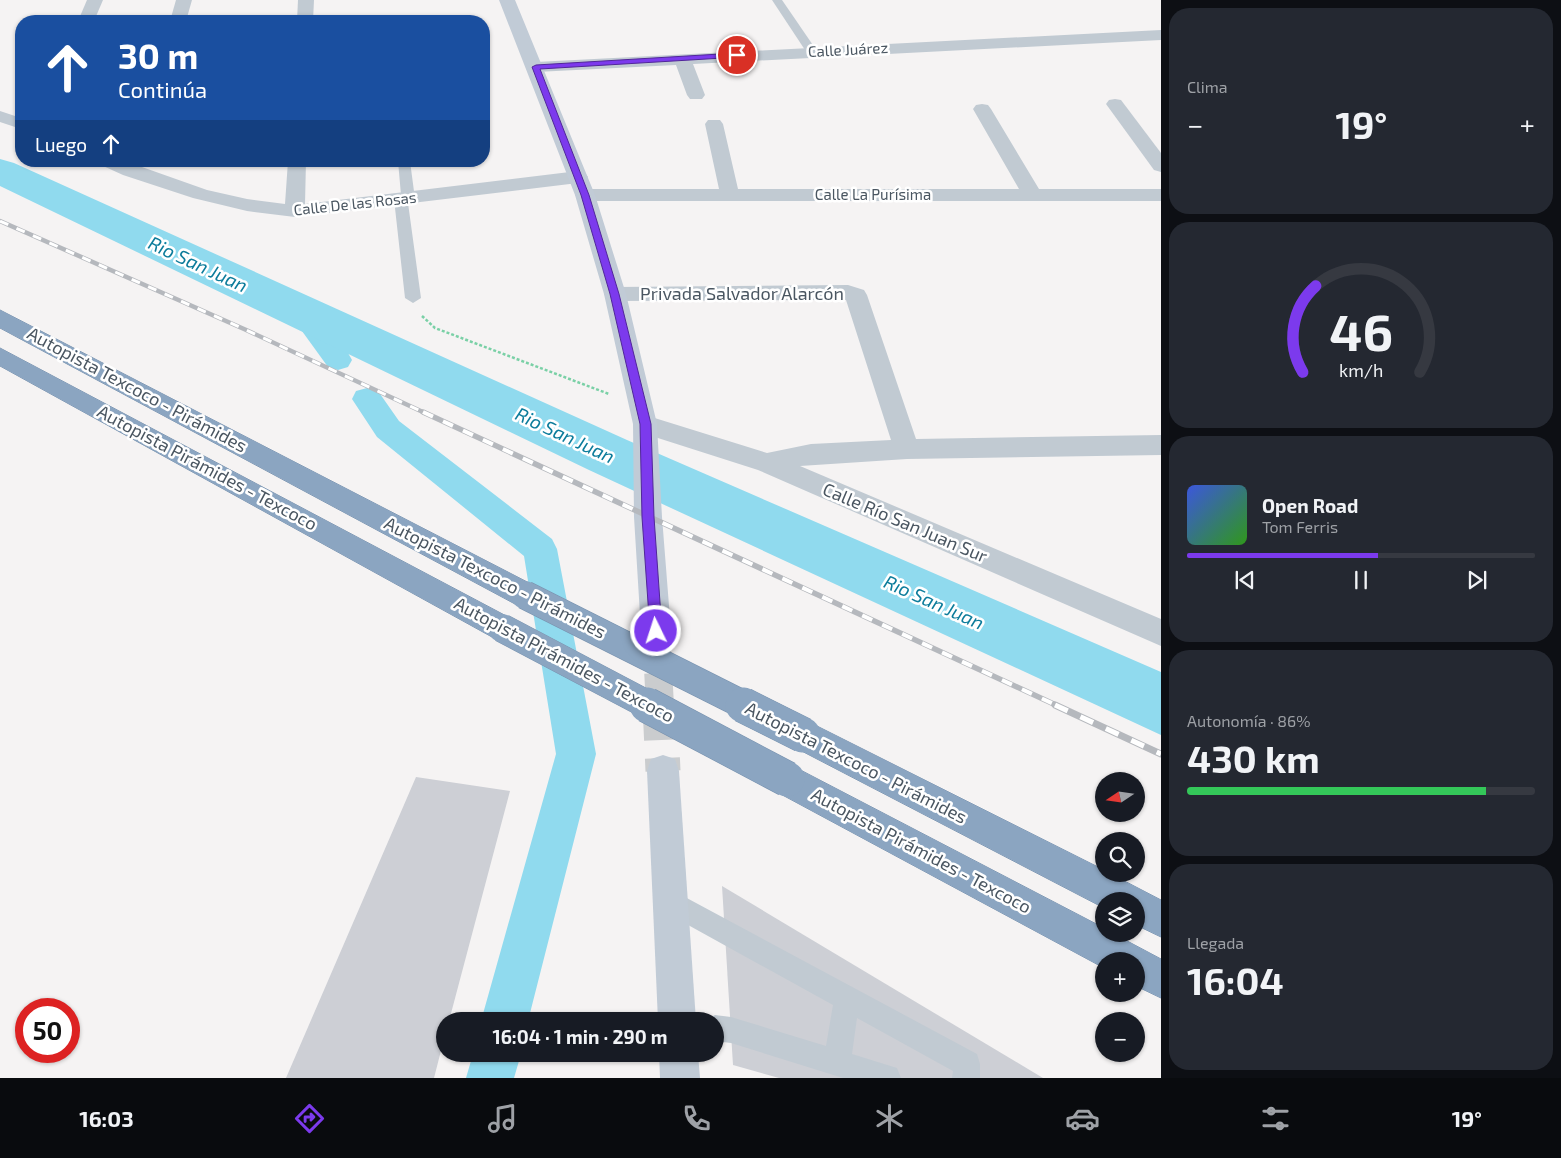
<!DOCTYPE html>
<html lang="es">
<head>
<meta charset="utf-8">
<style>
	:root { --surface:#171b24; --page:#242831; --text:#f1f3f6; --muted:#9ea1a6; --line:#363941; --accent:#7c3aed }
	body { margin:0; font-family:"Exo 2",sans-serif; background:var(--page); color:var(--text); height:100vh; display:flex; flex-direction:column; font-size:19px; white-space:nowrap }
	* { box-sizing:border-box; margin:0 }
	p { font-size:16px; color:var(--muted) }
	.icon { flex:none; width:28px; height:28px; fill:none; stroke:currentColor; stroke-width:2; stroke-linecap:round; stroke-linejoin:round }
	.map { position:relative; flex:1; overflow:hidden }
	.panel { display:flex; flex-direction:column; gap:8px; padding:8px; background:#0d0f14; width:400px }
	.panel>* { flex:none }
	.banner { position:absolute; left:15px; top:15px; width:475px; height:152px; border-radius:20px; box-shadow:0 1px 4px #0004; background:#1a4fa0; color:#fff; overflow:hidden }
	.needle { width:32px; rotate:257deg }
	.fabs { position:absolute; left:1095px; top:772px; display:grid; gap:10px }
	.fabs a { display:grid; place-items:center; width:50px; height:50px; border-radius:50%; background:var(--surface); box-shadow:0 1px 4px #0004; font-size:25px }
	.speed { position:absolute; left:15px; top:998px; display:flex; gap:10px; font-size:25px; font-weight:700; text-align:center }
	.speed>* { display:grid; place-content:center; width:65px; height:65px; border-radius:50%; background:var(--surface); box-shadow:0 1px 4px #0004; line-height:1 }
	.speed .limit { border:8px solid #d22; background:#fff; color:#111 }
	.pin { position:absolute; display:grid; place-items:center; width:42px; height:42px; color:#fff; margin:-21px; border:2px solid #fff; border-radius:50%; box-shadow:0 1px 5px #0007 }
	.me { position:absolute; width:55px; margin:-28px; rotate:356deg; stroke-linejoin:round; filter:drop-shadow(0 0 4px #0008) }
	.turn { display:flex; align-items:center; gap:18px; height:105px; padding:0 20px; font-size:22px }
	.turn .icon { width:65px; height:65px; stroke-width:2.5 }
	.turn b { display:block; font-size:35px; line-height:42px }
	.then { display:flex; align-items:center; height:48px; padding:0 20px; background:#0003; gap:10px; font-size:19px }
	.big { font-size:38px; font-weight:700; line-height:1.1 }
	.panel .card { flex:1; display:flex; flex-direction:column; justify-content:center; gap:8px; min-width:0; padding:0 18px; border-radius:20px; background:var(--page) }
	.panel .dial { align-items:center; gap:0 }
	.dial svg { height:130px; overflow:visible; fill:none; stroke:var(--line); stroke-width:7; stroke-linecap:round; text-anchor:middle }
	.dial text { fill:var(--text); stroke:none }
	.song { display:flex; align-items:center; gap:15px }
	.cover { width:60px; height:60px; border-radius:8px; background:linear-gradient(135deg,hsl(230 70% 55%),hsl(110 70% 35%)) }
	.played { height:5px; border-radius:2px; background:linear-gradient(90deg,var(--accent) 55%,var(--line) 55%) }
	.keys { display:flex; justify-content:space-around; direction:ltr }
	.heat { display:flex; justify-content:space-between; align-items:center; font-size:28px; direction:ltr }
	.charge { height:8px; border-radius:4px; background:linear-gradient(90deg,#34c759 86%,var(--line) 0) }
	.trip { position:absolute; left:436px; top:1012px; width:288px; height:50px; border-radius:25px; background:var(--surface); box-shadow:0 1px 4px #0004; font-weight:700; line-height:50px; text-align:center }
	.menu { display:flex; height:80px; justify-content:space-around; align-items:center; background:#090b0e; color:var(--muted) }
	.menu .icon { width:35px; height:35px }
	.menu .active { color:var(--accent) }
	.menu b { font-size:22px; color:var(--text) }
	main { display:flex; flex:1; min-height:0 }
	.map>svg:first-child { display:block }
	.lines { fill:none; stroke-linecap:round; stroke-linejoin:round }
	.canal { fill:#90daee; fill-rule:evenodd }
	.river { fill:#90daee; fill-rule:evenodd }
	.building { fill:#cdcfd5 }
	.secondary-tunnel-far1 { stroke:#caccce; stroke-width:28; stroke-dasharray:28 14; stroke-linecap:butt }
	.secondary-tunnel { stroke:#caccce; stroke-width:35; stroke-dasharray:35 18; stroke-linecap:butt }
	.highway-casing { stroke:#7690ad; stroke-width:1 }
	.path { stroke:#7ad0a6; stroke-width:2.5; stroke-dasharray:3 2; stroke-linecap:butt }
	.lane { fill:#c1cad2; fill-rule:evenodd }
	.street { fill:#c1cad2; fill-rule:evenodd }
	.secondary { fill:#c1cbd6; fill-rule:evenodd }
	.highway { fill:#8ba5c1; fill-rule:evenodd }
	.rail-far2-casing { stroke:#b5b8bd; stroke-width:4.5 }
	.rail-far1-casing { stroke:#b5b8bd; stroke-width:5.5 }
	.rail-casing { stroke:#b5b8bd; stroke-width:7 }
	.rail-far2 { stroke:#fff; stroke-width:3; stroke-dasharray:9; stroke-linecap:butt }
	.rail-far1 { stroke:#fff; stroke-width:4; stroke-dasharray:11; stroke-linecap:butt }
	.rail { stroke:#fff; stroke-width:5; stroke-dasharray:14; stroke-linecap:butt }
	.highway-bridge-far1-casing { stroke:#7690ad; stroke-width:29; stroke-linecap:butt }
	.highway-bridge-casing { stroke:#7690ad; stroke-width:36; stroke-linecap:butt }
	.highway-bridge-far1 { stroke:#8ba5c1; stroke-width:28 }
	.highway-bridge { stroke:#8ba5c1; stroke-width:35 }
	.route { fill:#7c3aed; stroke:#51269a }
	.labels { text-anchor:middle; stroke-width:5; stroke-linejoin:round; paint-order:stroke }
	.far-street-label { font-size:15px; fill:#4a5661; stroke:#fff }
	.street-label { font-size:18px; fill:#4a5661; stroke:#fff }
	.water-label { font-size:19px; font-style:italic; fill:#0c7c9b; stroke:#fff }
</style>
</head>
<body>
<main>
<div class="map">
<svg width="1161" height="1078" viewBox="0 0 1161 1078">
	<rect width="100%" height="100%" fill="#f5f3f3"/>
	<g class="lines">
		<!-- canal -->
		<g class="canal">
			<path d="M 304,304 L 314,306 L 348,353 L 352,360 L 348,367 L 338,370 L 328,367 L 294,320 L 290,313 L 294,306 Z"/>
			<path d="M 367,388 L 378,391 L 399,421 L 552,539 L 557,549 L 596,754 L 528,1021 L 481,1021 L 556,754 L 524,556 L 377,437 L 352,399 L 356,391 Z"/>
			<path d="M 473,1054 L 521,1054 L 514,1078 L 466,1078 Z"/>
		</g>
		<!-- river -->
		<path class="river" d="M 0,159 L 14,163 L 627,440 L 1161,672 L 1161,735 L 589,470 L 0,186 Z"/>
	</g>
	<!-- building -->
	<g class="building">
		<path d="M 416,777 L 510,791 L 449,1021 L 445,1021 L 445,1035 L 434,1078 L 286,1078 Z"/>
		<path d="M 722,886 L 1043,1078 L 779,1078 L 733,1065 Z"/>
	</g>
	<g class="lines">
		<!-- secondary-tunnel-far1 -->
		<path class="secondary-tunnel-far1" d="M 656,631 L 660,706"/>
		<!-- secondary-tunnel -->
		<path class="secondary-tunnel" d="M 660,705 L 663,771"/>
		<defs>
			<g id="highway">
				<path d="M 0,310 L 535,586 L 539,595 L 535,604 L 525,608 L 515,604 L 0,328 Z"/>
				<path d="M 0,348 L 512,619 L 517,628 L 512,637 L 502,641 L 492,637 L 0,366 Z"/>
				<path d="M 803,719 L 1104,870 L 1104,874 L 1111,874 L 1161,900 L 1161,937 L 1136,925 L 1136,901 L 1104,901 L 1104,908 L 792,746 L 787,735 L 792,724 Z"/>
				<path d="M 787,763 L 1104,928 L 1104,934 L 1114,934 L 1161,959 L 1161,998 L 1136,986 L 1136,961 L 1104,961 L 1104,968 L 775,791 L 771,779 L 775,767 Z"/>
			</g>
		</defs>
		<!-- highway casing -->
		<use href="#highway" class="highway-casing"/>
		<!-- path -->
		<path class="path" d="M 422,316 L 435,328 L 609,394"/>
		<!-- lane -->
		<g class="lane">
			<path d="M 772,0 L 782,0 L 817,51 L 815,53 L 807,53 Z"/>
			<path d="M 398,161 L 410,161 L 415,199 L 408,203 L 421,298 L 413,303 L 405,298 L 394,199 L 401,195 Z"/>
			<path d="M 670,889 L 977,1054 L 980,1064 L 980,1078 L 952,1078 L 953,1071 L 857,1018 L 852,1054 L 897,1068 L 901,1078 L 843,1078 L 731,1043 L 715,1041 L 715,1021 L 705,1021 L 715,1015 L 731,1017 L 826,1046 L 833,1005 L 661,910 L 658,901 L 661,892 Z"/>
		</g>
		<!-- street -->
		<g class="street">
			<path d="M 87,0 L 103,0 L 94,21 L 78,21 Z"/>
			<path d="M 176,0 L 192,0 L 186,21 L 170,21 Z"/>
			<path d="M 298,0 L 314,0 L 313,21 L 297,21 Z"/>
			<path d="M 1161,30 L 1161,40 L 693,64 L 705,95 L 702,99 L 690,99 L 687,95 L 676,65 L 536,72 L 530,71 L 528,67 L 530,63 L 536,62 Z"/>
			<path d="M 1115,99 L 1121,100 L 1161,153 L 1161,172 L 1154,170 L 1106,104 L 1109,100 Z"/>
			<path d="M 982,104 L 988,105 L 991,109 L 1039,189 L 1161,189 L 1161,201 L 585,201 L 578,199 L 575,195 L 578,191 L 585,189 L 719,189 L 705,124 L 708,120 L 720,120 L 723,124 L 738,189 L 1019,189 L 973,109 L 976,105 Z"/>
			<path d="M 0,111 L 21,118 L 21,129 L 0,122 Z"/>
			<path d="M 99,161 L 125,161 L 207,190 L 247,199 L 285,204 L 288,161 L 306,161 L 305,204 L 578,171 L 585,173 L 588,177 L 585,181 L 578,183 L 295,217 L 247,211 L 193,198 L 123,175 L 101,165 Z"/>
			<path d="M 848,285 L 864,290 L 867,295 L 916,439 L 1161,435 L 1161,455 L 907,459 L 800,466 L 1161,619 L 1161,646 L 758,470 L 636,431 L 633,424 L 636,417 L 645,415 L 767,453 L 811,444 L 891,440 L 846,300 L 615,301 L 607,299 L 604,294 L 607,289 L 615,287 Z"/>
		</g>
		<!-- secondary -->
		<g class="secondary">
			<path d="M 499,0 L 515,0 L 595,195 L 626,294 L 657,424 L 662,517 L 671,631 L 666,640 L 656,644 L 646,640 L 641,631 L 634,517 L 633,424 L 604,294 L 575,195 Z"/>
			<path d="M 663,755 L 675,759 L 679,771 L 696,1021 L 658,1021 L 647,771 L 651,759 Z"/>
			<path d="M 659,1054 L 698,1054 L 700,1078 L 660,1078 Z"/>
		</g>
		<!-- highway -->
		<use href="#highway" class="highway"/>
		<defs>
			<path id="rail-far2" d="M 0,221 L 244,329 L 425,413"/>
			<path id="rail-far1" d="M 423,412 L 1058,706"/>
			<path id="rail" d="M 1055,705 L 1161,754"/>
		</defs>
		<!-- rail-far2 casing -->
		<use href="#rail-far2" class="rail-far2-casing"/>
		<!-- rail-far1 casing -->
		<use href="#rail-far1" class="rail-far1-casing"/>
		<!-- rail casing -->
		<use href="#rail" class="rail-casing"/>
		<!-- rail-far2 -->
		<use href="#rail-far2" class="rail-far2"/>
		<!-- rail-far1 -->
		<use href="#rail-far1" class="rail-far1"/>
		<!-- rail -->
		<use href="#rail" class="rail"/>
		<defs>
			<g id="highway-bridge-far1">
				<path d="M 525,595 L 746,706"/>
				<path d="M 502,628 L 650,706"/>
			</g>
			<g id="highway-bridge">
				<path d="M 647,705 L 787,779"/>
				<path d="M 743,705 L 803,735"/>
			</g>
		</defs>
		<!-- highway-bridge-far1 casing -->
		<use href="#highway-bridge-far1" class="highway-bridge-far1-casing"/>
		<!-- highway-bridge casing -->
		<use href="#highway-bridge" class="highway-bridge-casing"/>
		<!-- highway-bridge-far1 -->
		<use href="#highway-bridge-far1" class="highway-bridge-far1"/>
		<!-- highway-bridge -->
		<use href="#highway-bridge" class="highway-bridge"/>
	</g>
	<!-- route -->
	<path class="route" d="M 737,53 L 740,57 L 540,69 L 589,195 L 619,294 L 651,424 L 654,517 L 662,631 L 656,637 L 650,631 L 642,517 L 640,424 L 610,294 L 581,195 L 532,67 L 536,65 Z"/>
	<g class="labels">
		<!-- far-street labels -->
		<g class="far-street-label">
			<text transform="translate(848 50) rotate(-3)" y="5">Calle Juárez</text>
			<text x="873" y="200">Calle La Purísima</text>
			<text transform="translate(355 204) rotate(-6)" y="5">Calle De las Rosas</text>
		</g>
		<!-- street labels -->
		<g class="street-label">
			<text x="742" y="300">Privada Salvador Alarcón</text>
			<text transform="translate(137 390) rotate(28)" y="6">Autopista Texcoco - Pirámides</text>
			<text transform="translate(207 468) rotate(28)" y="6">Autopista Pirámides - Texcoco</text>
			<text transform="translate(905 523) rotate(23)" y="6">Calle Río San Juan Sur</text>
			<text transform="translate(495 578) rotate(27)" y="6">Autopista Texcoco - Pirámides</text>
			<text transform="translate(564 660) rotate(28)" y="6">Autopista Pirámides - Texcoco</text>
			<text transform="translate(856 763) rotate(27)" y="6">Autopista Texcoco - Pirámides</text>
			<text transform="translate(921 851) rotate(28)" y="6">Autopista Pirámides - Texcoco</text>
		</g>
		<!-- water labels -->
		<g class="water-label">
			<text transform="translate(198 264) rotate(25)" y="7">Rio San Juan</text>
			<text transform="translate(565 435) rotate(25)" y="7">Rio San Juan</text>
			<text transform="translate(934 602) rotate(24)" y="7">Rio San Juan</text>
		</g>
	</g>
</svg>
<div class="fabs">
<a><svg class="needle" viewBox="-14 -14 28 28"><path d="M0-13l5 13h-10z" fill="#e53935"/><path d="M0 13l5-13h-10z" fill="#9ea1a6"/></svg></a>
<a><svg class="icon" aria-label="search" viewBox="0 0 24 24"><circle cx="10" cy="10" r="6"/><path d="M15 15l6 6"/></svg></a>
<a><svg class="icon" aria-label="layers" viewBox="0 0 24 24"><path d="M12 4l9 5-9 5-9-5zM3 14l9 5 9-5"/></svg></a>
<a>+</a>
<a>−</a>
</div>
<div class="speed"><div class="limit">50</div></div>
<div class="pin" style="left:737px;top:55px;background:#d93025"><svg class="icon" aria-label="arrive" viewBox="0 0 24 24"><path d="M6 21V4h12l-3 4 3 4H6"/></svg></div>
<svg class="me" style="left:656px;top:631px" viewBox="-20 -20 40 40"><circle r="17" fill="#7c3aed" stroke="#fff" stroke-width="3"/><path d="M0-11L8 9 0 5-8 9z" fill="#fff"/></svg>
<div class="trip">16:04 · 1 min · 290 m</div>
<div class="banner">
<div class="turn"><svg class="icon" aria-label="ahead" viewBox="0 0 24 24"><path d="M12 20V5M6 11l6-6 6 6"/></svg><div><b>30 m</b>Continúa</div></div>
<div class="then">Luego<svg class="icon" aria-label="ahead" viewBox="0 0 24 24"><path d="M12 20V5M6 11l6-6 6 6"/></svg></div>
</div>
</div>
<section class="panel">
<div class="card"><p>Clima</p>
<div class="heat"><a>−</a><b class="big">19°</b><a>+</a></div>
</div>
<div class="card dial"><svg viewBox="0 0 100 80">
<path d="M14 69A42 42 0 1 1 86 69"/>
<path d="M14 69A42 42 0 0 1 22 16" stroke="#7c3aed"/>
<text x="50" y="56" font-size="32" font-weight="700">46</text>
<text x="50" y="72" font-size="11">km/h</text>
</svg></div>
<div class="card">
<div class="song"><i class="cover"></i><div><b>Open Road</b><p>Tom Ferris</p></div></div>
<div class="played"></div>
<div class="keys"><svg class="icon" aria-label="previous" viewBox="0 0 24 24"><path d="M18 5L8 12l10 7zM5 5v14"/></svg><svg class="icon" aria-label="pause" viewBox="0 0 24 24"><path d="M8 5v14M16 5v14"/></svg><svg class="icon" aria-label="next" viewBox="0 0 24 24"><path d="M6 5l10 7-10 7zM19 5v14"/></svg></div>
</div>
<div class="card"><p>Autonomía · 86%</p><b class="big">430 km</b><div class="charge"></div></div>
<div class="card"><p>Llegada</p><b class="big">16:04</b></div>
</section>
</main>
<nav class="menu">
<b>16:03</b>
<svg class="icon active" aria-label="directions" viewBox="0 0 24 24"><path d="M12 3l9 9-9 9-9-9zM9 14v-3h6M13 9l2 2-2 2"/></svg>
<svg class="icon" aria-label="music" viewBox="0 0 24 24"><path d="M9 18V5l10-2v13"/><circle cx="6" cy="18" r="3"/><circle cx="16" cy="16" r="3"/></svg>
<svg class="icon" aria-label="phone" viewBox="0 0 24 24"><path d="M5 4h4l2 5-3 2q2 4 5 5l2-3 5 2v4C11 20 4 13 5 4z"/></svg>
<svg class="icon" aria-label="climate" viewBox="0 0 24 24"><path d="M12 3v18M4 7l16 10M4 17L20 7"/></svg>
<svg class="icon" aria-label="car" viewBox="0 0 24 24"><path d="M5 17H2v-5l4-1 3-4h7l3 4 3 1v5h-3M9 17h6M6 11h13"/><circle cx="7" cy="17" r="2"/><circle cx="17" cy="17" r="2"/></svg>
<svg class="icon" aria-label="filters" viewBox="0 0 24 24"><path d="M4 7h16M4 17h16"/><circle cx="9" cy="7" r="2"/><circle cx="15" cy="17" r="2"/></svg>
<b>19°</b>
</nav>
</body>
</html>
